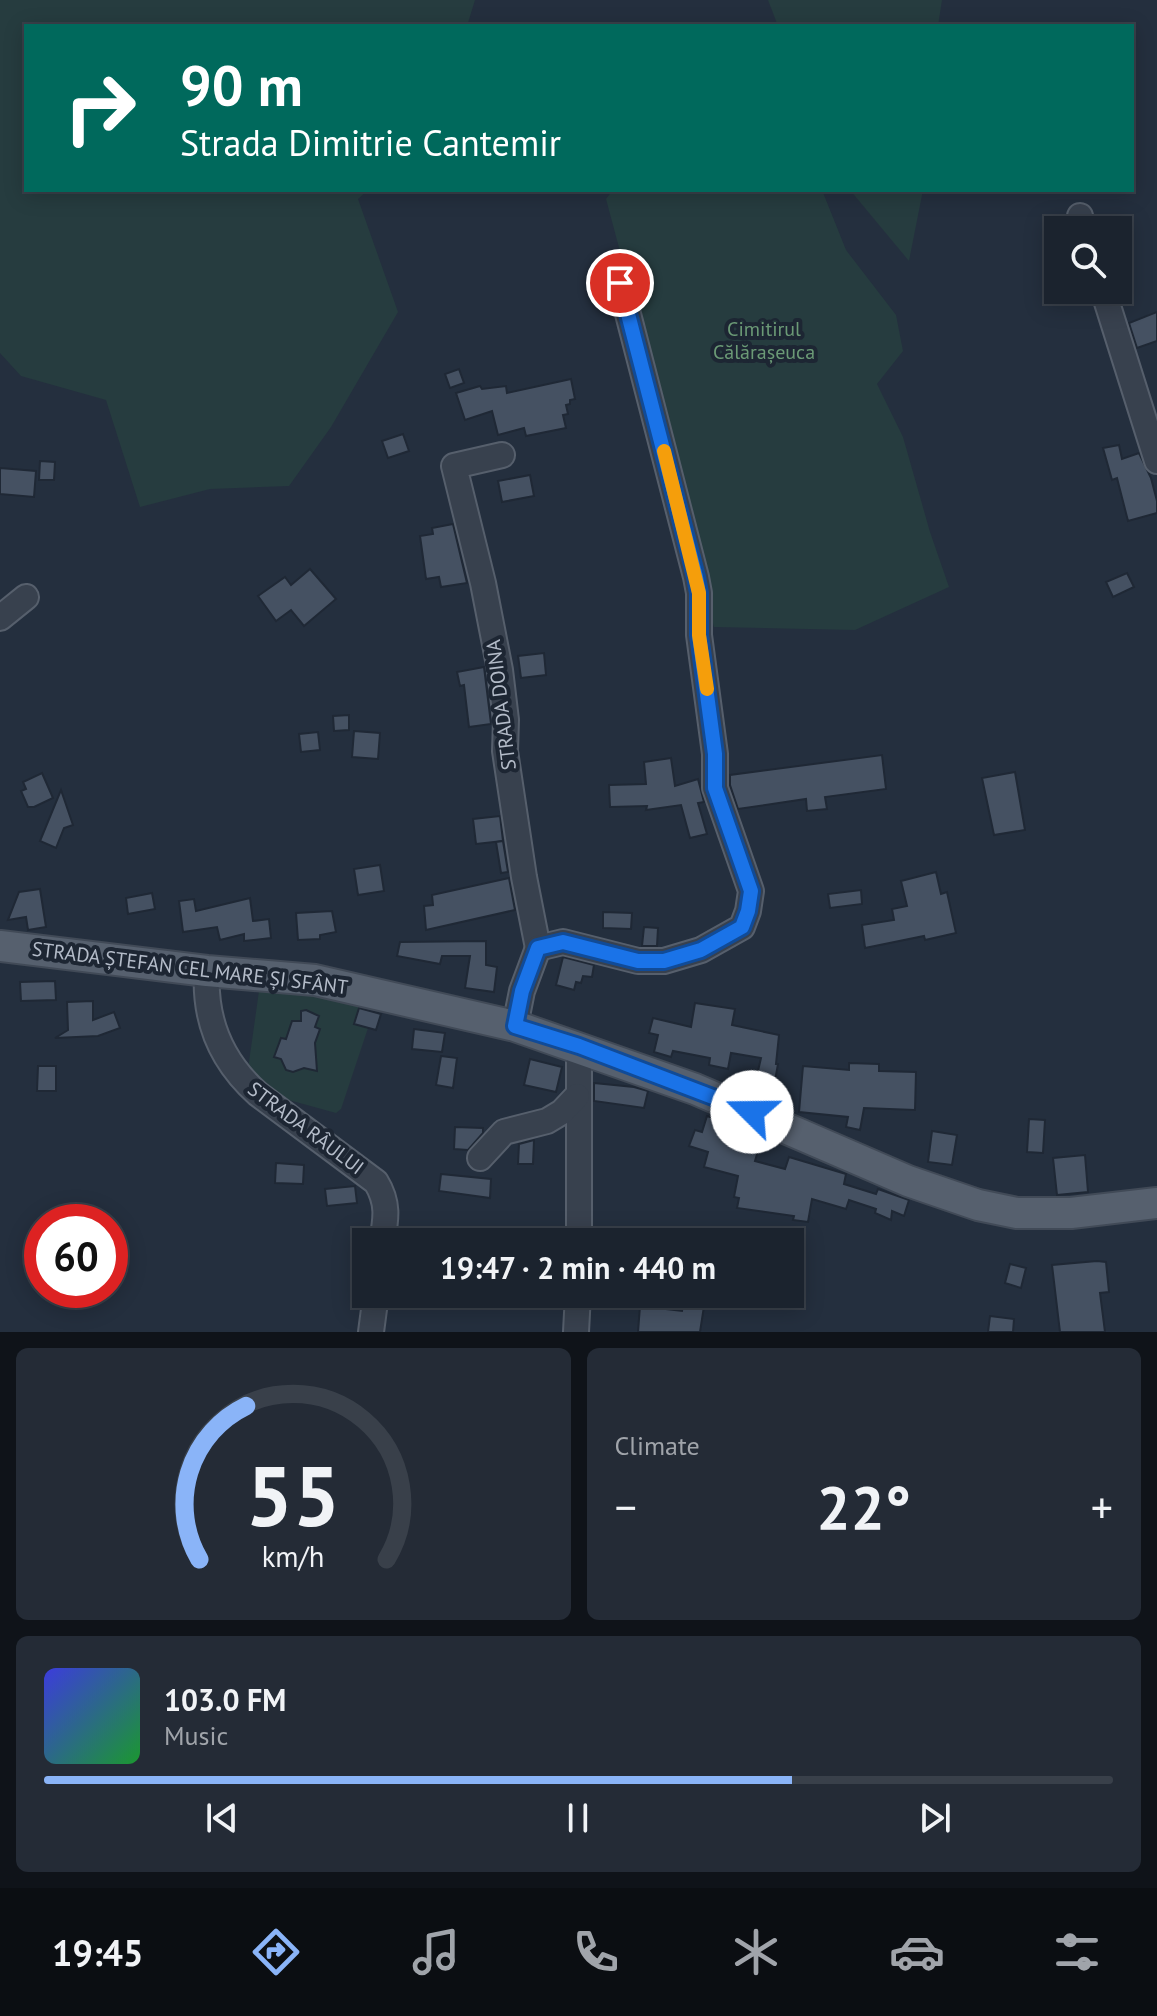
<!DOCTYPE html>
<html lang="en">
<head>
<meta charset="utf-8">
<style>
	:root { --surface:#1b232e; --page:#242b36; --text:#f1f3f6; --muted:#a0a4aa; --line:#39404a; --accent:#8ab4f8 }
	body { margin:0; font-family:"PT Sans",sans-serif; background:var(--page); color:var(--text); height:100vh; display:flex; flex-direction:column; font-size:30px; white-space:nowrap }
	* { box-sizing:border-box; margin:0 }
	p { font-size:26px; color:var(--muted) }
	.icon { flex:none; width:44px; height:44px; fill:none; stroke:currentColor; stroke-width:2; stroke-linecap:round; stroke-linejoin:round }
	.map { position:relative; height:1332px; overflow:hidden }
	.side { display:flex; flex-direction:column; gap:16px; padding:16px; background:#0f1319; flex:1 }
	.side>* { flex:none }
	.hud { position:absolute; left:24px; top:24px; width:1110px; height:168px; border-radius:0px; box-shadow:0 4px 20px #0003,0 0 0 2px var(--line); background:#00695c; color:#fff; overflow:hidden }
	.controls { position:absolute; left:1044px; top:216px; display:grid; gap:16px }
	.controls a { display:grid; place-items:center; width:88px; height:88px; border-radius:0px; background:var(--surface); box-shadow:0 4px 20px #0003,0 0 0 2px var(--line); font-size:40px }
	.speed { position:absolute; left:24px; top:1204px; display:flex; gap:16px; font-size:40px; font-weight:700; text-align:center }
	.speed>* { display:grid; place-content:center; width:104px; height:104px; border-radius:50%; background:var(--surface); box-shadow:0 4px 20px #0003,0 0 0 2px var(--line); line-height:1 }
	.speed .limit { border:12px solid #d22; background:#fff; color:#111 }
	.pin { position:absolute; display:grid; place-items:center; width:68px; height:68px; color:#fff; margin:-34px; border:4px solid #fff; border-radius:50%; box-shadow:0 2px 8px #0007 }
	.me { position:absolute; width:88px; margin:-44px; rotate:292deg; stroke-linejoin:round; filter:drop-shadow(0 0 6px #0008) }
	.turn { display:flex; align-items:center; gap:28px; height:168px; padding:0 24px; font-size:36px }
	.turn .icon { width:104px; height:104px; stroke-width:2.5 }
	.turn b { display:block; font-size:56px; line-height:68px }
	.big { font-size:60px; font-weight:800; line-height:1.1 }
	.side .widget { flex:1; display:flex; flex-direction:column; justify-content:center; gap:12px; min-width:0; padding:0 28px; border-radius:12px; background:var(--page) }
	.side .dial { align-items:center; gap:0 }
	.dial svg { height:208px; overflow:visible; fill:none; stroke:var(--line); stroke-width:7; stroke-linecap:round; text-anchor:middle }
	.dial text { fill:var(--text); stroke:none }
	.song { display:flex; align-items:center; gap:24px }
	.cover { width:96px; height:96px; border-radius:12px; background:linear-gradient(135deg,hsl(240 70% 55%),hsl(130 70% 35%)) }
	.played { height:8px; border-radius:4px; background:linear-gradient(90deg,var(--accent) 70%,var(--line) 70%) }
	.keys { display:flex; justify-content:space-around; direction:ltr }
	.heat { display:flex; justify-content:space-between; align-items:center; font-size:44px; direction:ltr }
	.side .tiles { flex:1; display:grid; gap:16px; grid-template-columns:1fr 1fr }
	.widget:last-child { grid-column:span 2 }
	.trip { position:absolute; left:352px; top:1228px; width:452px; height:80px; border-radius:0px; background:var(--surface); box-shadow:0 4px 20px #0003,0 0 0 2px var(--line); font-weight:800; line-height:80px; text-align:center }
	.menu { display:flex; height:128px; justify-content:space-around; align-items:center; background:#0b0e12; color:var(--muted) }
	.menu .icon { width:56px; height:56px }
	.menu .active { color:var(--accent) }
	.menu b { font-size:36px; color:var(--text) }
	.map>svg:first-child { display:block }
	.green { fill:#263c3f }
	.building { fill:#455162; stroke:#1f2835; stroke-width:2 }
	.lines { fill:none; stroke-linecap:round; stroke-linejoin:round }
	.minor-casing { stroke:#565f6c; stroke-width:28 }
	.major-casing { stroke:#414a57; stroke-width:34 }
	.minor { stroke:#38414e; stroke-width:24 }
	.major { stroke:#56606e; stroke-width:30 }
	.route-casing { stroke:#114b97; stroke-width:20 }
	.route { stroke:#1a73e8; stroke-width:14 }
	.slow { stroke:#f59e0b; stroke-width:14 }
	.labels { text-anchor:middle; stroke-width:8; stroke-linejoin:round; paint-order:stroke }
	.park-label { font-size:20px; fill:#6b9a76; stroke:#1d2633 }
	.street-label { font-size:20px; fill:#b4bcc9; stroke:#1d2633 }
</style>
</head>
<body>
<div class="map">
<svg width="1157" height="1332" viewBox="0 0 1157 1332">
	<rect width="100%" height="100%" fill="#242f3e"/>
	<!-- green -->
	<g class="green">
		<path d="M 0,0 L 475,0 L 467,26 L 26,26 L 26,190 L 368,190 L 358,199 L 398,312 L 331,427 L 289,486 L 210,489 L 140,507 L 106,400 L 21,376 L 0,353 Z"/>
		<path d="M 768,0 L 942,0 L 938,26 L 778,26 Z"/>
		<path d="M 613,190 L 822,190 L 846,250 L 896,315 L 903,351 L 877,384 L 903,437 L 930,532 L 949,587 L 855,630 L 714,627 L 625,270 L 606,199 Z"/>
		<path d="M 850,190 L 923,190 L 909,261 Z"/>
		<path d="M 315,988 L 361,1002 L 354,1024 L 368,1028 L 341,1109 L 336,1113 L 267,1094 L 247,1076 L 259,991 L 262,989 Z"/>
	</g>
	<!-- building -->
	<g class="building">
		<path d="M 1157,312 L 1157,341 L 1137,348 L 1129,323 Z"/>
		<path d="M 459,369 L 464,383 L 450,388 L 445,374 Z"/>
		<path d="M 571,379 L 575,399 L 570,400 L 570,404 L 566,405 L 568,414 L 563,415 L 566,428 L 526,436 L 524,428 L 498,435 L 492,411 L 465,420 L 456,393 L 480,386 L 482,389 L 506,386 L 507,393 Z"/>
		<path d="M 403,434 L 409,451 L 388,458 L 382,441 Z"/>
		<path d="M 1119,445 L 1122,459 L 1139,453 L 1151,478 L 1157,501 L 1157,513 L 1128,521 L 1117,478 L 1112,480 L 1103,448 Z"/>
		<path d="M 40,461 L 55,462 L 54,480 L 39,480 Z"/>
		<path d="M 0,468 L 36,471 L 34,497 L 0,494 Z"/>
		<path d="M 530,475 L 534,496 L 502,502 L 498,481 Z"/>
		<path d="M 453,524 L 467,583 L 441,587 L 439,577 L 426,579 L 420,536 L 433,534 L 432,528 Z"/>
		<path d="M 310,569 L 336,599 L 304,626 L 291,610 L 276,621 L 258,596 L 285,577 L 291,585 Z"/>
		<path d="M 1127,573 L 1134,587 L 1113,597 L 1106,582 Z"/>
		<path d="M 544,653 L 546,675 L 521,678 L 518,656 Z"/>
		<path d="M 484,667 L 491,724 L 469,727 L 464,685 L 460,686 L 457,672 Z"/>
		<path d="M 349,715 L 349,730 L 334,731 L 333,716 Z"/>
		<path d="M 354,731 L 380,733 L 378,759 L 352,757 Z"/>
		<path d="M 318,732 L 320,750 L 301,752 L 299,734 Z"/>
		<path d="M 882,755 L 886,789 L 825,797 L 827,809 L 807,811 L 806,799 L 738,809 L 730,785 L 730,775 Z"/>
		<path d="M 671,758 L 675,786 L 698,779 L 704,802 L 698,803 L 707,834 L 690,838 L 681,805 L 646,810 L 647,806 L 610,807 L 609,785 L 646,784 L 644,762 Z"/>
		<path d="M 1015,772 L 1025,830 L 994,835 L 982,778 Z"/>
		<path d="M 42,773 L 53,798 L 34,807 L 28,807 L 21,791 L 26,789 L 23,782 Z"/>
		<path d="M 61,790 L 73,825 L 64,828 L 56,848 L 40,841 Z"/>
		<path d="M 500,816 L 503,841 L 476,844 L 473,819 Z"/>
		<path d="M 503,841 L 508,872 L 501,873 L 496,842 Z"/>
		<path d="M 380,865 L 384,891 L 358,895 L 354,869 Z"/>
		<path d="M 936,872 L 941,894 L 947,892 L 956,933 L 925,940 L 924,936 L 865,948 L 862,925 L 894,920 L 892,909 L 907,906 L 901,881 Z"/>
		<path d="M 509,878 L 515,910 L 426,930 L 424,906 L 433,905 L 432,895 Z"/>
		<path d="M 40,889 L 46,927 L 28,930 L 26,917 L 8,920 L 19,892 Z"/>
		<path d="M 861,890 L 862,904 L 830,908 L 828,894 Z"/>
		<path d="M 152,893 L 155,909 L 128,914 L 126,898 Z"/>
		<path d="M 250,898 L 253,921 L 269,919 L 271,938 L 244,941 L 244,934 L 220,940 L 217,927 L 183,932 L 179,901 L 194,899 L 196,911 Z"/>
		<path d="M 332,911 L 336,932 L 320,935 L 320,939 L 298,940 L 296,913 Z"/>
		<path d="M 603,912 L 632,913 L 631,929 L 603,928 Z"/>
		<path d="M 644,927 L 658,928 L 657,946 L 642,946 Z"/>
		<path d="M 486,941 L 486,965 L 497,967 L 494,992 L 465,988 L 470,956 L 442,956 L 440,964 L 397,956 L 400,942 Z"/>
		<path d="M 563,957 L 594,965 L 592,977 L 583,976 L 581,983 L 576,982 L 574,990 L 556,985 Z"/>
		<path d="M 55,981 L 56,1000 L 21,1001 L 20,982 Z"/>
		<path d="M 93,1001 L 93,1020 L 114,1012 L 120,1028 L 98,1036 L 55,1038 L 68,1030 L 67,1002 Z"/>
		<path d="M 695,1003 L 735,1009 L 732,1025 L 779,1035 L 776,1064 L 778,1064 L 773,1092 L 754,1088 L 761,1058 L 731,1053 L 728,1069 L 709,1065 L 710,1058 L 673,1051 L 671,1057 L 654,1052 L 658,1035 L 649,1033 L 653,1018 L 691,1027 Z"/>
		<path d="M 359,1008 L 381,1014 L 376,1030 L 354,1024 Z"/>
		<path d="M 306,1010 L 319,1016 L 315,1027 L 320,1029 L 315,1043 L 317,1071 L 304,1068 L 293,1072 L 286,1070 L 281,1059 L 274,1057 L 281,1038 L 286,1039 L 292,1021 L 301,1021 L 301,1011 Z"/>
		<path d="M 414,1029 L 445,1033 L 442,1052 L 412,1049 Z"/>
		<path d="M 441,1056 L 457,1058 L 453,1088 L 436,1085 Z"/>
		<path d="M 530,1059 L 562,1067 L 556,1092 L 524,1085 Z"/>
		<path d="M 849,1063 L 879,1064 L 879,1071 L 916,1072 L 915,1110 L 864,1108 L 860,1130 L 846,1127 L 848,1117 L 799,1112 L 803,1066 L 849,1070 Z"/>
		<path d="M 38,1066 L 56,1066 L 56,1091 L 37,1091 Z"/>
		<path d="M 594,1083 L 634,1087 L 648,1091 L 644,1108 L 594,1101 Z"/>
		<path d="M 707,1116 L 722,1121 L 720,1129 L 761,1140 L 755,1161 L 785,1169 L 789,1157 L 846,1174 L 844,1184 L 876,1194 L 878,1189 L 909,1200 L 904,1216 L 892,1211 L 891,1220 L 875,1213 L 876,1209 L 849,1200 L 846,1209 L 812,1199 L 808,1222 L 793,1220 L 794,1216 L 737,1208 L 739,1198 L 734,1197 L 738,1176 L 704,1167 L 708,1152 L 689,1146 L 695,1130 L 702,1132 Z"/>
		<path d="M 1029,1119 L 1045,1120 L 1043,1153 L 1027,1152 Z"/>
		<path d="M 455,1127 L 483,1128 L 483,1133 L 468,1150 L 454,1149 Z"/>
		<path d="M 932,1131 L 957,1135 L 952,1165 L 928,1162 Z"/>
		<path d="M 534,1140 L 533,1164 L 518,1164 L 519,1144 Z"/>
		<path d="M 1085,1155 L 1088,1192 L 1057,1195 L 1053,1158 Z"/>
		<path d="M 276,1163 L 304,1165 L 303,1184 L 275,1183 Z"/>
		<path d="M 441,1174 L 491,1179 L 490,1198 L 439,1191 Z"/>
		<path d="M 355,1186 L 357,1203 L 327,1206 L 325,1189 Z"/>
		<path d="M 1097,1261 L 1106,1262 L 1109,1292 L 1100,1293 L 1105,1332 L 1060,1332 L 1052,1265 Z"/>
		<path d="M 1010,1264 L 1026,1268 L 1021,1288 L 1005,1283 Z"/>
		<path d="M 684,1297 L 705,1300 L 700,1332 L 638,1332 L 640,1306 L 682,1311 Z"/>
		<path d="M 990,1316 L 1014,1319 L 1013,1332 L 988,1332 Z"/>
	</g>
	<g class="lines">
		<defs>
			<g id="minor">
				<path d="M 1080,216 L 1084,230"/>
				<path d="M 1103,290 L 1157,461"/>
				<path d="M 502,455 L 454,466 L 483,583 L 500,670 L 506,720 L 505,751 L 524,877 L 538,948"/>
				<path d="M 0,618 L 26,597"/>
				<path d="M 538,948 L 563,942 L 638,961 L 664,961 L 701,950 L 742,927 L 748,911 L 751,891 L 715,788 L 715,754 L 699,635 L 699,593 L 696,577 L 620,283"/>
				<path d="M 207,971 C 204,1020 221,1061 258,1094 L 376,1182 C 389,1203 386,1219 382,1242"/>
				<path d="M 515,1026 L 522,991 L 538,948"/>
				<path d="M 579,1046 L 579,1242"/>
				<path d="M 480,1158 L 504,1132 L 547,1121 L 562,1112 L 577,1096"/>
				<path d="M 371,1332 L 376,1294"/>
				<path d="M 576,1332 L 578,1294"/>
			</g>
			<path id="major" d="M 0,946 L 207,971 L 315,980 L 515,1026 L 695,1089 L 908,1181 L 978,1205 L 1017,1213 L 1071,1213 L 1157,1203"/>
		</defs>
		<!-- minor casing -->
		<use href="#minor" class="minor-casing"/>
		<!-- major casing -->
		<use href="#major" class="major-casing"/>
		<!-- minor -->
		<use href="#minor" class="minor"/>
		<!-- major -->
		<use href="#major" class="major"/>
	</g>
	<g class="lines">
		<defs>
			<path id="route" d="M 620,283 L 696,577 L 699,593 L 699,635 L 715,754 L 715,788 L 751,891 L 748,911 L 742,927 L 701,950 L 664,961 L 638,961 L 563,942 L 538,948 L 522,991 L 515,1026 L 579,1046 L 752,1112"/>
		</defs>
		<!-- route casing -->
		<use href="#route" class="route-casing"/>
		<!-- route -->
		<use href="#route" class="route"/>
		<!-- slow -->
		<path class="slow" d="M 664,451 L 699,593 L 699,635 L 707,689"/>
	</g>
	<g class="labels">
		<!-- park labels -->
		<g class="park-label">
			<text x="764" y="336">Cimitirul<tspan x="764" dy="23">Călărașeuca</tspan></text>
		</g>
		<!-- street labels -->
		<g class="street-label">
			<text transform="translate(501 705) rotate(-97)" y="7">STRADA DOINA</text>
			<text transform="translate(190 968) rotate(7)" y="7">STRADA ȘTEFAN CEL MARE ȘI SFÂNT</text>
			<text transform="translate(306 1128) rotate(37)" y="7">STRADA RÂULUI</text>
		</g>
	</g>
</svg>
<div class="controls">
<a><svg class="icon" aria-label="search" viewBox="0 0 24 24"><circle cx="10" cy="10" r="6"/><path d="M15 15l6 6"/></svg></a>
</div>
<div class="speed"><div class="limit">60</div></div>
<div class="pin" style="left:620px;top:283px;background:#d93025"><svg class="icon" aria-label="arrive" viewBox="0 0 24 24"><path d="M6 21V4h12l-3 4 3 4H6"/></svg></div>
<svg class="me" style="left:752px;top:1112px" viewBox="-20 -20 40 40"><circle r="19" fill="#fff"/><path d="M0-13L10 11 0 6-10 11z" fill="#1a73e8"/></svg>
<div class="trip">19:47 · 2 min · 440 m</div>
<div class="hud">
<div class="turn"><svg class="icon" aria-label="right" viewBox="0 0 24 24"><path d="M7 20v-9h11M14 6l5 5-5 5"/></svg><div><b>90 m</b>Strada Dimitrie Cantemir</div></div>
</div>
</div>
<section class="side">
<div class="tiles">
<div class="widget dial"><svg viewBox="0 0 100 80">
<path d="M14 69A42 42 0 1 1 86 69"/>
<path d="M14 69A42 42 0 0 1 32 10" stroke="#8ab4f8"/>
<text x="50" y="56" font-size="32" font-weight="700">55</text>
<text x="50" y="72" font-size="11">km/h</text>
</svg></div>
<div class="widget"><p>Climate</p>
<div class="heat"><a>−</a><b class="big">22°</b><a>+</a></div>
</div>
<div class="widget">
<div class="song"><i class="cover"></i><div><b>103.0 FM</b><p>Music</p></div></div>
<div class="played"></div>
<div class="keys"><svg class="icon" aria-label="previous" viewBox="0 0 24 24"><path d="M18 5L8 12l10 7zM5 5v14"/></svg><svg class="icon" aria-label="pause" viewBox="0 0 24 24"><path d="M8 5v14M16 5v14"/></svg><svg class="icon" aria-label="next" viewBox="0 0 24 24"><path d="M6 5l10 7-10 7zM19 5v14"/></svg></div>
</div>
</div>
</section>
<nav class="menu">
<b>19:45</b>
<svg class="icon active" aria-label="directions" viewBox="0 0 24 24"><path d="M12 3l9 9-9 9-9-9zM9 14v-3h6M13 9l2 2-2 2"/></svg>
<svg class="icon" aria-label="music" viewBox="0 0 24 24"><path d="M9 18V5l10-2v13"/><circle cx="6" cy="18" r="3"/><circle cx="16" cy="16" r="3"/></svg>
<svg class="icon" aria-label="phone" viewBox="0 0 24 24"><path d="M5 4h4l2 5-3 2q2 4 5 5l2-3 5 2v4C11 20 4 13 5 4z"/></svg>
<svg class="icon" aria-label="climate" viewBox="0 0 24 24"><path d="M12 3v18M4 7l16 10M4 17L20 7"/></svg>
<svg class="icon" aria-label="car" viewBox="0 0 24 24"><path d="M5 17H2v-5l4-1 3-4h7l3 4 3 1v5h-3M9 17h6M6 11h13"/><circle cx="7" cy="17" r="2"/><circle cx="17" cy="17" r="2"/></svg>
<svg class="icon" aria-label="filters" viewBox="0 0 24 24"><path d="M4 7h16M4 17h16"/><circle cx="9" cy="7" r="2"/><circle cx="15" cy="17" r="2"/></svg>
</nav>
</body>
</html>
